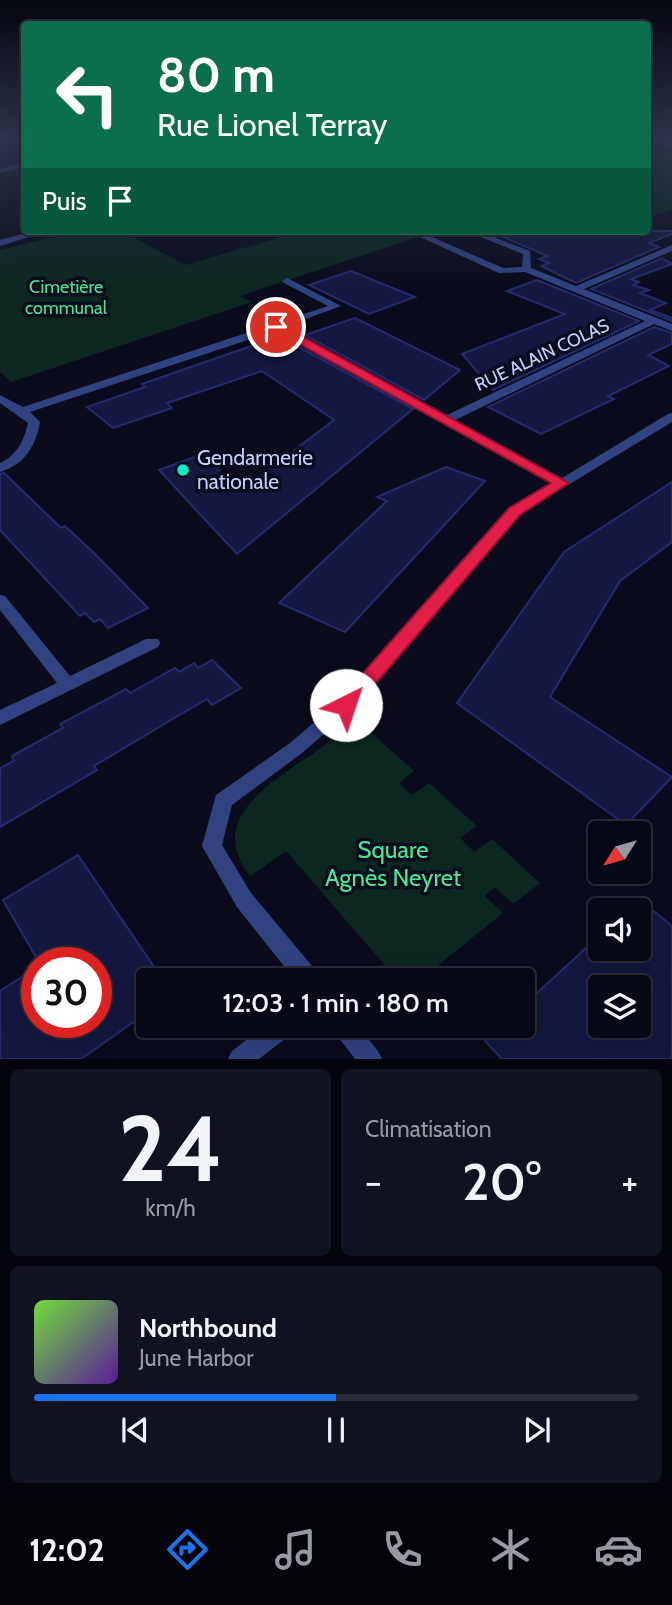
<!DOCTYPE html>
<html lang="fr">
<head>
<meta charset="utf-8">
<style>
	:root { --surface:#080916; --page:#11121f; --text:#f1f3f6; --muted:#989aa1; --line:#292a35; --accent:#1a73e8 }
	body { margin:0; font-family:Cabin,sans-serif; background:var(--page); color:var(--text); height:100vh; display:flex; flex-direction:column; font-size:26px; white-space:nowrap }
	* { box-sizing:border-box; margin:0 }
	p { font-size:23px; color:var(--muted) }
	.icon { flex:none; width:38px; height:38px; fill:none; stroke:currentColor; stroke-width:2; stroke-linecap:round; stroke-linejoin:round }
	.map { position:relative; height:1059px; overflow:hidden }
	.details { display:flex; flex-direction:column; gap:10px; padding:10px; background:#04050c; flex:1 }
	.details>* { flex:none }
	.banner { position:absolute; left:21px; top:21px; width:630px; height:214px; border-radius:7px; box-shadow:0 7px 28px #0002,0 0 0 2px var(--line); background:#0b6e4f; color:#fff; overflow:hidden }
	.needle { width:46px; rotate:233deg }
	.fabs { position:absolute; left:588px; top:821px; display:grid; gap:14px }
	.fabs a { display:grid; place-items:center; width:63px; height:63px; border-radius:7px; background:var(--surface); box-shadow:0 7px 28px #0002,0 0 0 2px var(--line); font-size:35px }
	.speed { position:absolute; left:21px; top:947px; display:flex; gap:14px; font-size:35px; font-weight:700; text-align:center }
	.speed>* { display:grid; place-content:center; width:91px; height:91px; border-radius:50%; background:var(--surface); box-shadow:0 7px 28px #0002,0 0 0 2px var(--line); line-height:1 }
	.speed .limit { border:10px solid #d22; background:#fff; color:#111 }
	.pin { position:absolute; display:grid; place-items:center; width:60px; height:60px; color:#fff; margin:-30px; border:4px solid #fff; border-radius:50%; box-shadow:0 2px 7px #0007 }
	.me { position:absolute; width:77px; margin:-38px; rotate:41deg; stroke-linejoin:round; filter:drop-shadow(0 0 5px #0008) }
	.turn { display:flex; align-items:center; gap:24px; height:147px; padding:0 21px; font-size:32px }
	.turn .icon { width:91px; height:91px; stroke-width:2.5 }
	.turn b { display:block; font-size:49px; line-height:60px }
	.then { display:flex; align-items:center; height:66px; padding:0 21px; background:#0003; gap:14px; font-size:26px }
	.big { font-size:52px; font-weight:600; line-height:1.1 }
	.details .tile { flex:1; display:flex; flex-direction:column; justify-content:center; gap:10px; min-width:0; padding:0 24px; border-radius:10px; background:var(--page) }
	.details .dial { align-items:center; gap:0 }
	.dial b { font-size:91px; line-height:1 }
	.song { display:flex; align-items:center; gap:21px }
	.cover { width:84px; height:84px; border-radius:10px; background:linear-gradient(135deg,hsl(100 70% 55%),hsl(270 70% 35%)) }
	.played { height:7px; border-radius:4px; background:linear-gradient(90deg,var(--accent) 50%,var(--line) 50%) }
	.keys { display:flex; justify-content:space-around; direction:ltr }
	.heat { display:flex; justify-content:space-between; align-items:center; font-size:38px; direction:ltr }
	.details .tiles { flex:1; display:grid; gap:10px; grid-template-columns:1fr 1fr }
	.tile:last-child { grid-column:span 2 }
	.trip { position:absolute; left:136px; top:968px; width:399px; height:70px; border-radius:7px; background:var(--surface); box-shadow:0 7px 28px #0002,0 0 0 2px var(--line); font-weight:600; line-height:70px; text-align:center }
	.menu { display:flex; height:112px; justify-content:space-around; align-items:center; background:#030409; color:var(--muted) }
	.menu .icon { width:49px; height:49px }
	.menu .active { color:var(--accent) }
	.menu b { font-size:32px; color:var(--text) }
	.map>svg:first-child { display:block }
	.green { fill:#0c271f }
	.building { fill:#14173f; stroke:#242a6d; stroke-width:2; fill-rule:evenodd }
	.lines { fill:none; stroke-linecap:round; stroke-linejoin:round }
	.minor { fill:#304380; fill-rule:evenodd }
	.route { fill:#e11d48; stroke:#92132f; stroke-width:2 }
	.poi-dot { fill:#00f0c6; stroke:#0a0c1d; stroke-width:2.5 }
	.labels { text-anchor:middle; stroke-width:7; stroke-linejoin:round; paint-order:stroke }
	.far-park-label { font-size:18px; fill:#48e894; stroke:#0a0c1d }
	.far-street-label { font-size:18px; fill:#c5cfff; stroke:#0a0c1d }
	.poi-label { font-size:21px; fill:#c5cfff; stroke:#0a0c1d; text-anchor:start }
	.near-park-label { font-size:24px; fill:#48e894; stroke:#0a0c1d }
</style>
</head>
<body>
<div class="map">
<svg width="672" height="1059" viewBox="0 0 672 1059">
	<rect width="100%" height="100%" fill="#0a0c1d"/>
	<!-- green -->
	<g class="green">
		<path d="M 648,150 L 672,154 L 672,209 L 648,218 Z"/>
		<path d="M 78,231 L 122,231 L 185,265 L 302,231 L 436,231 L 240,296 L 252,302 L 11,382 L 0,372 L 0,250 Z"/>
		<path d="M 356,719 L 414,771 L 399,783 L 412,795 L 429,783 L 477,826 L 460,838 L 474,852 L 492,839 L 540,883 L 513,904 L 495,887 L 485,896 L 503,913 L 420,980 L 364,980 L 384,964 L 286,851 L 250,876 C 203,816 278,779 318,750 C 331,740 344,730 356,719 Z"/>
	</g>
	<!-- building -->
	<g class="building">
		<path d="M 489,231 L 672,231 L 672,234 L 649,243 L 659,247 L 576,283 L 541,266 L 549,263 L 539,259 L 548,256 Z"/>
		<path d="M 662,258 L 672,264 L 631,279 L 639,282 L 633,285 L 649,290 L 640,293 L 666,303 L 650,310 L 672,318 L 672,321 L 591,289 Z"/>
		<path d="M 351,271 L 415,297 L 369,314 L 309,285 Z"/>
		<path d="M 537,280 L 639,321 L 493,390 L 462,354 L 565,314 L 507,291 Z"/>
		<path d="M 355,318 L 460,370 L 424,400 L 305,335 Z"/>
		<path d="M 654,327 L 672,333 L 672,344 L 648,355 L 669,366 L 608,396 L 614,399 L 541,434 L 488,407 Z"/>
		<path d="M 288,341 L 413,409 L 237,554 L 159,470 L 195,457 L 200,463 L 207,460 L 240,491 L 334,420 L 262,371 L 167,403 L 172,408 L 113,428 L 87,407 L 145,387 L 142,384 L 257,344 L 265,349 Z"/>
		<path d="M 446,467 L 485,481 L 345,632 L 279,603 L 387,501 L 377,497 Z"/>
		<path d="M 4,473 L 61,528 L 65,526 L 96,555 L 148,608 L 108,628 L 100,619 L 94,622 L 85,613 L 80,616 L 0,530 L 0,474 Z"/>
		<path d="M 672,482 L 672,542 L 620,581 L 550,697 L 672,777 L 626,825 L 457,703 L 564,552 Z"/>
		<path d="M 212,660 L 241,688 L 212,705 L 207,699 L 176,717 L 94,766 L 97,770 L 0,827 L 0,768 L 14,761 L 12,756 L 63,728 L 60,724 L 126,689 L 130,693 L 175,668 L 179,672 L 194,663 L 198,668 Z"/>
		<path d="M 78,855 L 163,980 L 149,980 L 149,1011 L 81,1059 L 0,1059 L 0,991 L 37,967 L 37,1022 L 96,1022 L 96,962 L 39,962 L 3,900 Z"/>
		<path d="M 639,899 L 672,926 L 672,1059 L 502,1059 L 485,1041 L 501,1026 L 523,1026 L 523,1006 L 600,935 L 600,948 L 639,948 L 639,910 L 627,910 ZM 600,987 L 639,987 L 639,1026 L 600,1026 Z"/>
	</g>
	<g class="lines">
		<!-- minor -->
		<g class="minor">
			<path d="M 648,138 L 672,142 L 672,146 L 648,141 Z"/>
			<path d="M 24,163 L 24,167 L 0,173 L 0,169 Z"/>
			<path d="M 34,231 L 48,231 L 0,246 L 0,240 Z"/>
			<path d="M 434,231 L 446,231 L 432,237 L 503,268 L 522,267 L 523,254 L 466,231 L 478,231 L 530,251 L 531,268 L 576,286 L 672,245 L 672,251 L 584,289 L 672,324 L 672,331 L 654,324 L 455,420 L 562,478 L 668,414 L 672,413 L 672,422 L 520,514 L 352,710 L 302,753 L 232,805 L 222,845 L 251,893 L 317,972 L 320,980 L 295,980 L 237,907 L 202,846 L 216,795 L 290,743 L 340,700 L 510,508 L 552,483 L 275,331 L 30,412 L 40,422 C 36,446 24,465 0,472 L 0,463 C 17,455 24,441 28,423 L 0,403 L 0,395 L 23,407 L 328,306 L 284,283 L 282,281 L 287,278 L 341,306 L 284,327 L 447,415 L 645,321 L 525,272 L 499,273 L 420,237 Z"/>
			<path d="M 0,595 L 5,596 L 70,676 L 146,639 L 158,639 L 160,643 L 158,647 L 0,725 L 0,710 L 57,683 L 0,610 Z"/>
			<path d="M 265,1026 L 295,1026 L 291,1034 L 259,1059 L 228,1059 L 232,1051 Z"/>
			<path d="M 332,1026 L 358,1026 L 378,1051 L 382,1059 L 355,1059 L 336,1034 Z"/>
		</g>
	</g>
	<!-- sky -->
	<linearGradient id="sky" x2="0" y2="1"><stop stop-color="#060710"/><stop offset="0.48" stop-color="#2d344c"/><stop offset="1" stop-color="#2d344c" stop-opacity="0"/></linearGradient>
	<rect width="672" height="286" fill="url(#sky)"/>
	<!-- route -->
	<path class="route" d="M 272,324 L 280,324 L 569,483 L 520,515 L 353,710 L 346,712 L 336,705 L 339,700 L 509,508 L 551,483 L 272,329 Z"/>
	<!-- markers -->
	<circle class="poi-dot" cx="183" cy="470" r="7"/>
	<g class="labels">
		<!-- far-park labels -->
		<g class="far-park-label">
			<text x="66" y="293">Cimetière<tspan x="66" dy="21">communal</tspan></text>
		</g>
		<!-- far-street labels -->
		<g class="far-street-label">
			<text transform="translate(542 355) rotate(-25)" y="6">RUE ALAIN COLAS</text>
		</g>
		<!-- poi labels -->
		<g class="poi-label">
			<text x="197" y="465">Gendarmerie<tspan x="197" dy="24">nationale</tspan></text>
		</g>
		<!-- near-park labels -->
		<g class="near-park-label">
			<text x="393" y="858">Square<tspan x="393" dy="28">Agnès Neyret</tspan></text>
		</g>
	</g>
</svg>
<div class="fabs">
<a><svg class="needle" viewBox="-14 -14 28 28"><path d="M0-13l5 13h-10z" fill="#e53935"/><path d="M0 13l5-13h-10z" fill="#989aa1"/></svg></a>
<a><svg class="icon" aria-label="sound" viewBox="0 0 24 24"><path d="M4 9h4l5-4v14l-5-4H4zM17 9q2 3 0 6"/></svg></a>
<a><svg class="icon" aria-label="layers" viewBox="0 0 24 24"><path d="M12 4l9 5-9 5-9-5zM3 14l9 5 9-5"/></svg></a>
</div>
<div class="speed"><div class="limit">30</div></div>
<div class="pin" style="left:276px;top:327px;background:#d93025"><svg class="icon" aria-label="arrive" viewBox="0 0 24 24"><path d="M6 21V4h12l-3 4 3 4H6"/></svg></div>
<svg class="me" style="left:346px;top:705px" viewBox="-20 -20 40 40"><circle r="19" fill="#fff"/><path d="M0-13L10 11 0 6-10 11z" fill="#e11d48"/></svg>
<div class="trip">12:03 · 1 min · 180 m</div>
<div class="banner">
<div class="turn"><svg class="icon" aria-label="left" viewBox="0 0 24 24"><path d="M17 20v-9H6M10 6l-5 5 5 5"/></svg><div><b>80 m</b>Rue Lionel Terray</div></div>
<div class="then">Puis<svg class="icon" aria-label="arrive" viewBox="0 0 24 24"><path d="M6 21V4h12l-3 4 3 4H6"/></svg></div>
</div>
</div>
<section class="details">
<div class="tiles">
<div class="tile dial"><b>24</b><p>km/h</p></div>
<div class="tile"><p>Climatisation</p>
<div class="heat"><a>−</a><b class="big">20°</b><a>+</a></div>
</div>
<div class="tile">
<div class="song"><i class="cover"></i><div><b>Northbound</b><p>June Harbor</p></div></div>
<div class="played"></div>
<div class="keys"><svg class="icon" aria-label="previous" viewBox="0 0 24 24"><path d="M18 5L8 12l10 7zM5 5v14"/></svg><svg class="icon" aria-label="pause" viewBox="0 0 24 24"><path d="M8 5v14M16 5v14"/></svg><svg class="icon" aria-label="next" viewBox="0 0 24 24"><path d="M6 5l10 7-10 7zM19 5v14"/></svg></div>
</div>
</div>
</section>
<nav class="menu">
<b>12:02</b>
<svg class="icon active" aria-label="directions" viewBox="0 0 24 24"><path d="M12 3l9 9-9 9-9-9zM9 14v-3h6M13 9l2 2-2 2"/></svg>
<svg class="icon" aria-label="music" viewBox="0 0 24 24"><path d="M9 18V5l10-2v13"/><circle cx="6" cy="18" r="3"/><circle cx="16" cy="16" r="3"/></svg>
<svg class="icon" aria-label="phone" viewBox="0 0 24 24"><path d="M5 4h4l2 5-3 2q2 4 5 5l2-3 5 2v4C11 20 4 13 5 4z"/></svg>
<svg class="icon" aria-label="climate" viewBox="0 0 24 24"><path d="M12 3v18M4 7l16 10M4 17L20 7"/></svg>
<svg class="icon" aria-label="car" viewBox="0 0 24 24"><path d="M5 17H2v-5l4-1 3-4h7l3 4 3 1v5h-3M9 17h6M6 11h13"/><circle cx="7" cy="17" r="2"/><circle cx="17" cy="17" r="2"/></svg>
</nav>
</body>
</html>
